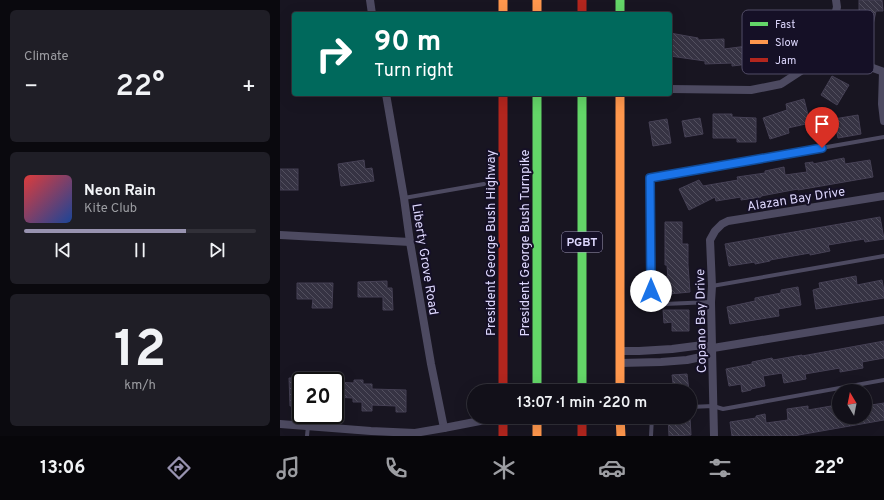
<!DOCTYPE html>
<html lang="en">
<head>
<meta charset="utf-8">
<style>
	:root { --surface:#121019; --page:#1f1e26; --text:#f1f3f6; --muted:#9c9da2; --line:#313038; --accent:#9893b0 }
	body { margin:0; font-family:Overpass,sans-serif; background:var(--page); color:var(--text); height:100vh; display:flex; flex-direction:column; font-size:15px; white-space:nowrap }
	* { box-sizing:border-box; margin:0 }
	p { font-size:13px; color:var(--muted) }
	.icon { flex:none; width:22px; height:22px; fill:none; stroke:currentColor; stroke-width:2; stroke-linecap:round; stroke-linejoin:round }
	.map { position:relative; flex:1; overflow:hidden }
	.details { display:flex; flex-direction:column; gap:10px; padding:10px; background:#0a090e; width:280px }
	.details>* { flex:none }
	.guide { position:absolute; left:12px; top:12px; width:380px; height:84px; border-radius:4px; box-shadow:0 4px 16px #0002,0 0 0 1px var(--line); background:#00695c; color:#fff; overflow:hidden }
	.needle { width:26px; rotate:350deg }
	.fabs { position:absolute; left:552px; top:384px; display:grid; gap:8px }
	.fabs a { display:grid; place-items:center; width:40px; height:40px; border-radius:50%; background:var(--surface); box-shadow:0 4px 16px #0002,0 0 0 1px var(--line); font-size:20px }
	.speed { position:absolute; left:12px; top:372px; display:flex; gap:8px; font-size:20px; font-weight:700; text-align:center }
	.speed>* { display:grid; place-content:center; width:52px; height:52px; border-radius:50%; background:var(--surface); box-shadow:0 4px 16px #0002,0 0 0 1px var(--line); line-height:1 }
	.speed .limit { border:2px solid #111; border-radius:6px; background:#fff; color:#111 }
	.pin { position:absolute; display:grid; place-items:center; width:34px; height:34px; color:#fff; margin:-41px -17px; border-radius:50% 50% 50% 0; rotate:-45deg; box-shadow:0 0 4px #0007 }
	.pin .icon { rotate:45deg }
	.me { position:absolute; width:44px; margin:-22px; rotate:0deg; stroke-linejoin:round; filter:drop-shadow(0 0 3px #0008) }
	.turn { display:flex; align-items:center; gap:14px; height:84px; padding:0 16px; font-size:18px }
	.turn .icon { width:52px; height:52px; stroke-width:2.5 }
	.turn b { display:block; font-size:28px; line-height:34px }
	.big { font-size:30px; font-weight:600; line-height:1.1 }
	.details .tile { flex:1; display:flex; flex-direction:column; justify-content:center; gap:6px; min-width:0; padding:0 14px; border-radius:6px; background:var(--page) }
	.details .dial { align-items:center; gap:0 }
	.dial b { font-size:52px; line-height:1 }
	.song { display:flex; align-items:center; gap:12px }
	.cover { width:48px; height:48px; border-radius:6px; background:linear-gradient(135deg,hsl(0 70% 55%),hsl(220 70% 35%)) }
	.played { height:4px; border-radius:2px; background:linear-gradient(90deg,var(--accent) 70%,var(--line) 70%) }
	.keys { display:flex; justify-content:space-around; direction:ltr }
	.heat { display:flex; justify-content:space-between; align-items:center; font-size:22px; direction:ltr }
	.trip { position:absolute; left:187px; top:384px; width:230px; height:40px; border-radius:20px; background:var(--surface); box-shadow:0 4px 16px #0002,0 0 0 1px var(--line); font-weight:600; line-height:40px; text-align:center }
	.tab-bar { display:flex; height:64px; justify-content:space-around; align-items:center; background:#07060a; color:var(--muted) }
	.tab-bar .icon { width:28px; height:28px }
	.tab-bar .selected { color:var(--accent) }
	.tab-bar b { font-size:18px; color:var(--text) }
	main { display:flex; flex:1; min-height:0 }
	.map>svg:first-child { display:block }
	.building { fill:url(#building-back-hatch); stroke:#454054 }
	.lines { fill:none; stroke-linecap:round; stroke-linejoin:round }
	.lane { stroke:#4d4a61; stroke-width:4 }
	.street { stroke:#4d4a61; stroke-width:8 }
	.fast { stroke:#63d668; stroke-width:9 }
	.slow { stroke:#ff974d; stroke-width:9 }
	.jam { stroke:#b3261e; stroke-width:9 }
	.route-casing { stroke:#114b97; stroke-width:10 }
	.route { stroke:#1a73e8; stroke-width:7 }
	.labels { text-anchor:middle; stroke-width:4; stroke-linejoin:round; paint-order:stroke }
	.shield { fill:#151026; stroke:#a19bbc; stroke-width:1 }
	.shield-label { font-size:12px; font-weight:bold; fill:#ddd7fd }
	.street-label { font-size:13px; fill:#ddd7fd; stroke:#151026 }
	.key { fill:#151026; stroke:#514c66; stroke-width:1 }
	.key-label { font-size:11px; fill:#ddd7fd }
</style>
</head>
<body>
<main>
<section class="details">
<div class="tile"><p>Climate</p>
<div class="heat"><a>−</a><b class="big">22°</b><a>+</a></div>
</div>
<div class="tile">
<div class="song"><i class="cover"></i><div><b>Neon Rain</b><p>Kite Club</p></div></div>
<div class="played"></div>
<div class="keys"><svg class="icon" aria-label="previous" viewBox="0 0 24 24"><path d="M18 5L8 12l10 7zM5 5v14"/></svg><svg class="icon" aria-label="pause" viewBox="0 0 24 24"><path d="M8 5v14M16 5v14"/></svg><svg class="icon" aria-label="next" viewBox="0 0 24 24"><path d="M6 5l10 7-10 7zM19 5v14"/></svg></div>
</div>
<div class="tile dial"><b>12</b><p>km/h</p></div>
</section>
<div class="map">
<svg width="604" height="436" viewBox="0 0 604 436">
	<defs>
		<pattern id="building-back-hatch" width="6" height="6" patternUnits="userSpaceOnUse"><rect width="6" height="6" fill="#363343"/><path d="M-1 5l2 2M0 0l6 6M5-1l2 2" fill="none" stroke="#53505f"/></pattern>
	</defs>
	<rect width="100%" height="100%" fill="#181521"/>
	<!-- building -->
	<g class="building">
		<path d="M 579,0 L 602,0 L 603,11 L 596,11 L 590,39 L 574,36 L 579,11 Z"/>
		<path d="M 390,33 L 418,38 L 418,40 L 444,39 L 444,49 L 475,45 L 474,39 L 492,36 L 497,60 L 478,64 L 478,63 L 452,66 L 452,63 L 425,64 L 425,61 L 390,56 Z"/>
		<path d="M 552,76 L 569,85 L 557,105 L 541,95 Z"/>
		<path d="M 524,99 L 530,123 L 508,128 L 509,133 L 490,139 L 483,118 L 507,110 L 506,104 Z"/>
		<path d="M 433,114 L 452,114 L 452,117 L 476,118 L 476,142 L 457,142 L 457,138 L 433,138 Z"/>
		<path d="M 578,115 L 581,134 L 558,138 L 554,119 Z"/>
		<path d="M 420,118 L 423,134 L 405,137 L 402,121 Z"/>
		<path d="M 387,119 L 391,143 L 373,146 L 369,122 Z"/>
		<path d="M 564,158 L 565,164 L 590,160 L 593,177 L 518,190 L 518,189 L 481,196 L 481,197 L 461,200 L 461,197 L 436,201 L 435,197 L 409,210 L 399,189 L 419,180 L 423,186 L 458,180 L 457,177 L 485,173 L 485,171 L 504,167 L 505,175 L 527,172 L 525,163 L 533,162 L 533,164 Z"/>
		<path d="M 84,160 L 85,169 L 92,168 L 94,181 L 61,186 L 58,164 Z"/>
		<rect x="0" y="169" width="18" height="21"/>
		<path d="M 600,217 L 604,239 L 585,242 L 584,239 L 548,245 L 550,251 L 530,255 L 530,253 L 490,260 L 490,261 L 475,264 L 475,262 L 449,266 L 445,244 Z"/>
		<path d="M 385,222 L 402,222 L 402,244 L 408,244 L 408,265 L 410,292 L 389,294 L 387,265 L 385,265 Z"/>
		<path d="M 576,276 L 577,285 L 602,280 L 604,291 L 604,298 L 536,309 L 533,290 L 540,288 L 539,283 Z"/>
		<path d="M 107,281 L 107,288 L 112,288 L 113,310 L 103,310 L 103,297 L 78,297 L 78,282 Z"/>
		<path d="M 17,283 L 53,283 L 52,308 L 32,308 L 33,299 L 17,299 Z"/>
		<path d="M 518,287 L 521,305 L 498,309 L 499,316 L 450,324 L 447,307 L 475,301 L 475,298 L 501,293 L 501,290 Z"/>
		<path d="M 383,310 L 409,310 L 409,331 L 392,331 L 392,322 L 384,323 Z"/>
		<path d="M 604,341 L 604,358 L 582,362 L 583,368 L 560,372 L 560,368 L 525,374 L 526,379 L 504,383 L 502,373 L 483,376 L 485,386 L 471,389 L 471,390 L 462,392 L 461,384 L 449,386 L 446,369 L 472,364 L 472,362 L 492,358 L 493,360 L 522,355 L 522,356 Z"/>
		<path d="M 407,374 L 409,391 L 394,391 L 392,375 Z"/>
		<path d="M 9,378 L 20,378 L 20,389 L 21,389 L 21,405 L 10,406 Z"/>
		<path d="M 74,380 L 83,380 L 83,384 L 92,384 L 92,389 L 126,390 L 126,412 L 116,412 L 116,406 L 92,405 L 92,411 L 82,411 L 82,402 L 73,402 L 73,398 L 55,397 L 55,382 L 74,383 Z"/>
		<path d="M 604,403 L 604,420 L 513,436 L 452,436 L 450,422 L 476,418 L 476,416 L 485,414 L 486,423 L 508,420 L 507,409 L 528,406 L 528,410 L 557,405 L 559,417 L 585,417 L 585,406 Z"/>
		<path d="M 388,417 L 410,417 L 411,435 L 389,436 Z"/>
	</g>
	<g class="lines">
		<!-- lane -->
		<g class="lane">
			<path d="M 124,198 L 204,184"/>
			<path d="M 432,286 L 604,256"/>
			<path d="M 431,302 L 384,304 L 371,291 L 370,178 L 604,137"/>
			<path d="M 410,407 L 433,406 L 443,409 L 604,380"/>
			<path d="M 27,436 L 28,426"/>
			<path d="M 371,436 L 372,417"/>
		</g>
		<!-- street -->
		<g class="street">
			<path d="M 90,0 L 92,14"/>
			<path d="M 547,47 L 579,63 L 604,72"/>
			<path d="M 603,72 L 602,104 L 604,121"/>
			<path d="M 390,89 L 471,90 L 501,84 L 524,69 L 547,47 L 557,7 L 556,0"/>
			<path d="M 106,94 L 124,198 L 130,242 L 151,364 L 164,428"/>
			<path d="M 0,235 L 130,242"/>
			<path d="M 341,351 L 359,351 L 392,349 L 423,345 L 433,348"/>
			<path d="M 340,363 L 381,362 L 407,360 L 421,357 L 433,348 L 604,320"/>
			<path d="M 0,424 L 91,431 L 135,433 L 164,428 L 200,421 L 223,418"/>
			<path d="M 434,436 L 431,302 L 432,286 L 430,240 L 435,231 L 442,224 L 448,221 L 604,196"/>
		</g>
		<!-- fast -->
		<g class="fast">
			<path d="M 340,0 L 340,14"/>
			<path d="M 257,94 L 257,391"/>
			<path d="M 302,94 L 302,391"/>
		</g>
		<!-- slow -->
		<g class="slow">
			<path d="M 223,0 L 223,14"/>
			<path d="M 257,0 L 257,14"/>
			<path d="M 340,94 L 340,391"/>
			<path d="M 257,417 L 257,436"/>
			<path d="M 340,417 L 341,436"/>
		</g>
		<!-- jam -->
		<g class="jam">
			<path d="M 302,0 L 302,14"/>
			<path d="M 223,94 L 223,391"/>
			<path d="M 223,417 L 223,436"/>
			<path d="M 302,417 L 302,436"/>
		</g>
	</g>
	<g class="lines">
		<defs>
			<path id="route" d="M 371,291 L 370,178 L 542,148"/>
		</defs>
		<!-- route casing -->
		<use href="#route" class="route-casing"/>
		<!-- route -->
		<use href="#route" class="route"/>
	</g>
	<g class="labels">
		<!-- shield labels -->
		<rect class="shield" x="282" y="232" width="40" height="20" rx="3"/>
		<g class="shield-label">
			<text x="302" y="246">PGBT</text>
		</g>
		<!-- street labels -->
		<g class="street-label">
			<text transform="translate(516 198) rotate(-9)" y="5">Alazan Bay Drive</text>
			<text transform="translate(210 243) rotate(-90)" y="5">President George Bush Highway</text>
			<text transform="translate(244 243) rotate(-90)" y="5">President George Bush Turnpike</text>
			<text transform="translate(146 259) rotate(81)" y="5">Liberty Grove Road</text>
			<text transform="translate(420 321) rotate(-91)" y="5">Copano Bay Drive</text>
		</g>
	</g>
	<!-- legend -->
	<rect x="462" y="10" width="132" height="64" rx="6" class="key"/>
	<rect x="470" y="22" width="18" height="4" fill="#63d668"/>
	<rect x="470" y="40" width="18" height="4" fill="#ff974d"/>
	<rect x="470" y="58" width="18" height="4" fill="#b3261e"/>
	<g class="key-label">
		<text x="495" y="28">Fast</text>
		<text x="495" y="46">Slow</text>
		<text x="495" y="64">Jam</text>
	</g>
</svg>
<div class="fabs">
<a><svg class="needle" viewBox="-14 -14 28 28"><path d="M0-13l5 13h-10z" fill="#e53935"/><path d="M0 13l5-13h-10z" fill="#9c9da2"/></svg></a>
</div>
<div class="speed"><div class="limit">20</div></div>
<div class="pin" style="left:542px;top:148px;background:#d93025"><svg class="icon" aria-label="arrive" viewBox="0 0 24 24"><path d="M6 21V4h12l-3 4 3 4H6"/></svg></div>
<svg class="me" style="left:371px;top:291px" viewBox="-20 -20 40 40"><circle r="19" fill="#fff"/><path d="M0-13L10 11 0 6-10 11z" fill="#1a73e8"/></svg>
<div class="trip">13:07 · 1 min · 220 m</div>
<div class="guide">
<div class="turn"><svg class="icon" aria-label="right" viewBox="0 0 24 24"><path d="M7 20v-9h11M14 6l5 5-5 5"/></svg><div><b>90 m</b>Turn right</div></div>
</div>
</div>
</main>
<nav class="tab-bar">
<b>13:06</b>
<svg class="icon selected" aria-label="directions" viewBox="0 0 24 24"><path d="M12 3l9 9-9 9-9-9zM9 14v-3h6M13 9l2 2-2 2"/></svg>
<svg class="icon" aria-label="music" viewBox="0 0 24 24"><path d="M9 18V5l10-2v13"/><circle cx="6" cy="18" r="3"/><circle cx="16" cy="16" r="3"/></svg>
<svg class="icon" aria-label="phone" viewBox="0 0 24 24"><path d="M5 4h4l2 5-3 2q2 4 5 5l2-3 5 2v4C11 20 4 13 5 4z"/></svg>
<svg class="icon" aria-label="climate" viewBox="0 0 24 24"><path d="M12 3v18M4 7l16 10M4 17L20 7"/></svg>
<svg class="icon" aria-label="car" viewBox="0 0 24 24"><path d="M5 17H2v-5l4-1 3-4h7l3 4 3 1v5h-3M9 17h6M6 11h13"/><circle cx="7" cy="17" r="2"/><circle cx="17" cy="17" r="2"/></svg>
<svg class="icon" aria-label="filters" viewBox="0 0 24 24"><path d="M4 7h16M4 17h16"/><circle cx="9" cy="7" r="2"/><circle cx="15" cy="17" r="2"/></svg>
<b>22°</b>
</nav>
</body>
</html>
